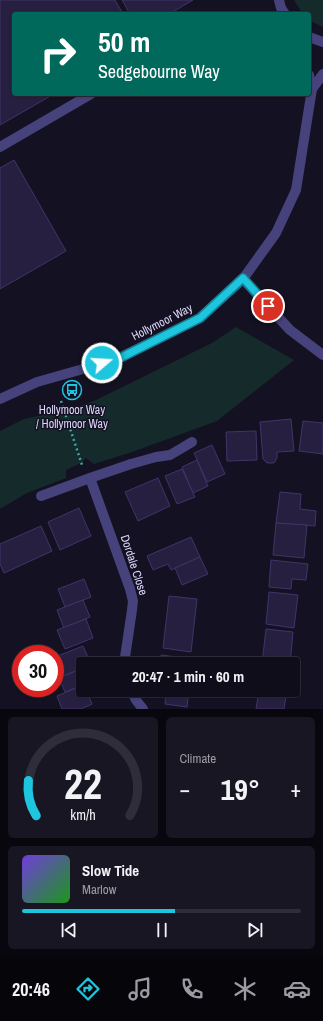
<!DOCTYPE html>
<html lang="en">
<head>
<meta charset="utf-8">
<style>
	:root { --surface:#0f0d1a; --page:#181623; --text:#f1f3f6; --muted:#9b9ca2; --line:#2f2d39; --accent:#1dc5df }
	body { margin:0; font-family:"Archivo Narrow",sans-serif; background:var(--page); color:var(--text); height:100vh; display:flex; flex-direction:column; font-size:15px; white-space:nowrap }
	* { box-sizing:border-box; margin:0 }
	p { font-size:13px; color:var(--muted) }
	.icon { flex:none; width:22px; height:22px; fill:none; stroke:currentColor; stroke-width:2; stroke-linecap:round; stroke-linejoin:round }
	.map { position:relative; height:709px; overflow:hidden }
	.details { display:flex; flex-direction:column; gap:8px; padding:8px; background:#08070e; flex:1 }
	.details>* { flex:none }
	.hud { position:absolute; left:12px; top:12px; width:299px; height:84px; border-radius:4px; box-shadow:0 1px 3px #0004,0 0 0 1px var(--line); background:#00695c; color:#fff; overflow:hidden }
	.speed { position:absolute; left:12px; top:645px; display:flex; gap:8px; font-size:20px; font-weight:700; text-align:center }
	.speed>* { display:grid; place-content:center; width:52px; height:52px; border-radius:50%; background:var(--surface); box-shadow:0 1px 3px #0004,0 0 0 1px var(--line); line-height:1 }
	.speed .limit { border:6px solid #d22; background:#fff; color:#111 }
	.pin { position:absolute; display:grid; place-items:center; width:34px; height:34px; color:#fff; margin:-17px; border:2px solid #fff; border-radius:50%; box-shadow:0 1px 4px #0007 }
	.me { position:absolute; width:44px; margin:-22px; rotate:71deg; stroke-linejoin:round; filter:drop-shadow(0 0 3px #0008) }
	.turn { display:flex; align-items:center; gap:14px; height:84px; padding:0 20px; font-size:18px }
	.turn .icon { width:52px; height:52px; stroke-width:2.5 }
	.turn b { display:block; font-size:28px; line-height:34px }
	.big { font-size:30px; font-weight:700; line-height:1.1 }
	.details .widget { flex:1; display:flex; flex-direction:column; justify-content:center; gap:6px; min-width:0; padding:0 14px; border-radius:6px; background:var(--page) }
	.details .dial { align-items:center; gap:0 }
	.dial svg { height:104px; overflow:visible; fill:none; stroke:var(--line); stroke-width:7; stroke-linecap:round; text-anchor:middle }
	.dial text { fill:var(--text); stroke:none }
	.song { display:flex; align-items:center; gap:12px }
	.cover { width:48px; height:48px; border-radius:6px; background:linear-gradient(135deg,hsl(260 70% 55%),hsl(120 70% 35%)) }
	.played { height:4px; border-radius:2px; background:linear-gradient(90deg,var(--accent) 55%,var(--line) 55%) }
	.keys { display:flex; justify-content:space-around; direction:ltr }
	.heat { display:flex; justify-content:space-between; align-items:center; font-size:22px; direction:ltr }
	.details .tiles { flex:1; display:grid; gap:8px; grid-template-columns:1fr 1fr }
	.widget:last-child { grid-column:span 2 }
	.trip { position:absolute; left:76px; top:657px; width:224px; height:40px; border-radius:4px; background:var(--surface); box-shadow:0 1px 3px #0004,0 0 0 1px var(--line); font-weight:700; line-height:40px; text-align:center }
	.tabs { display:flex; height:64px; justify-content:space-around; align-items:center; background:#06050a; color:var(--muted) }
	.tabs .icon { width:28px; height:28px }
	.tabs .current { color:var(--accent) }
	.tabs b { font-size:18px; color:var(--text) }
	.map>svg:first-child { display:block }
	.green { fill:#152b2b }
	.building { fill:#271f40; stroke:#413469 }
	.lines { fill:none; stroke-linecap:round; stroke-linejoin:round }
	.path { stroke:#3ea6a4; stroke-width:2.5; stroke-dasharray:2 3; stroke-linecap:butt }
	.service { stroke:#46427b; stroke-width:10 }
	.minor { stroke:#46427b; stroke-width:10 }
	.route-casing { stroke:#138091; stroke-width:10 }
	.route { stroke:#1dc5df; stroke-width:7 }
	.labels { text-anchor:middle; stroke-width:3; stroke-linejoin:round; paint-order:stroke }
	.street-label { font-size:12px; fill:#dcd7fa; stroke:#141122 }
	.poi-label { font-size:12px; fill:#dcd7fa; stroke:#141122 }
</style>
</head>
<body>
<div class="map">
<svg width="323" height="709" viewBox="0 0 323 709">
	<rect width="100%" height="100%" fill="#141122"/>
	<!-- green -->
	<g class="green">
		<path d="M 294,0 L 323,0 L 323,27 L 312,22 L 309,20 L 309,14 L 303,14 L 302,13 Z"/>
		<path d="M 236,327 L 294,360 L 217,421 L 132,452 L 94,464 L 86,458 L 81,463 L 66,470 L 66,478 L 27,493 L 0,509 L 0,431 L 24,419 L 71,409 L 96,400 L 212,343 Z"/>
	</g>
	<!-- building -->
	<g class="building">
		<path d="M 0,0 L 115,0 L 123,14 L 14,14 L 14,94 L 54,94 L 0,125 Z"/>
		<path d="M 122,0 L 193,0 L 169,14 L 130,14 Z"/>
		<path d="M 14,160 L 66,251 L 0,289 L 0,168 Z"/>
		<path d="M 291,419 L 294,451 L 277,452 L 277,458 L 274,463 L 267,463 L 263,459 L 260,422 Z"/>
		<path d="M 303,421 L 323,423 L 323,454 L 299,451 Z"/>
		<path d="M 256,431 L 257,460 L 227,461 L 226,432 Z"/>
		<path d="M 212,445 L 225,474 L 207,482 L 194,453 Z"/>
		<path d="M 197,460 L 208,486 L 193,493 L 182,467 Z"/>
		<path d="M 182,469 L 195,497 L 177,504 L 165,476 Z"/>
		<path d="M 158,478 L 170,506 L 138,521 L 125,492 Z"/>
		<path d="M 280,492 L 301,494 L 300,509 L 316,511 L 315,526 L 276,523 Z"/>
		<path d="M 79,508 L 91,536 L 60,550 L 48,522 Z"/>
		<path d="M 276,523 L 307,525 L 304,558 L 273,555 Z"/>
		<path d="M 41,526 L 52,551 L 4,573 L 0,564 L 0,544 Z"/>
		<path d="M 191,537 L 200,557 L 171,570 L 168,564 L 153,570 L 147,556 Z"/>
		<path d="M 200,557 L 208,574 L 182,585 L 175,568 Z"/>
		<path d="M 271,560 L 308,564 L 306,580 L 292,579 L 291,589 L 269,587 Z"/>
		<path d="M 84,579 L 91,597 L 65,607 L 58,589 Z"/>
		<path d="M 269,592 L 298,595 L 294,628 L 266,624 Z"/>
		<path d="M 169,596 L 197,599 L 191,652 L 163,648 Z"/>
		<path d="M 83,600 L 90,617 L 64,628 L 57,610 Z"/>
		<path d="M 86,619 L 93,638 L 65,649 L 57,630 Z"/>
		<path d="M 266,629 L 293,632 L 290,664 L 262,664 Z"/>
		<path d="M 83,646 L 91,664 L 83,664 L 83,668 L 63,676 L 55,657 Z"/>
		<path d="M 161,655 L 193,659 L 192,664 L 160,664 Z"/>
		<path d="M 83,668 L 83,685 L 65,692 L 59,678 Z"/>
		<path d="M 83,685 L 83,690 L 86,690 L 92,704 L 81,709 L 62,709 L 57,696 Z"/>
		<path d="M 166,690 L 189,690 L 187,707 L 165,704 Z"/>
		<path d="M 259,690 L 287,690 L 284,709 L 256,709 Z"/>
	</g>
	<g class="lines">
		<!-- path -->
		<path class="path" d="M 61,401 L 82,465"/>
		<!-- service -->
		<g class="service">
			<path d="M 0,147 L 91,94"/>
			<path d="M 131,464 L 156,457 L 170,455 L 182,448 L 192,442"/>
		</g>
		<!-- minor -->
		<g class="minor">
			<path d="M 279,0 L 281,8 L 285,14"/>
			<path d="M 309,37 L 323,42"/>
			<path d="M 312,89 L 323,74"/>
			<path d="M 243,279 L 290,330 L 323,355"/>
			<path d="M 0,399 L 37,382 L 115,360 L 200,318 L 243,279 L 276,233 L 296,190 L 312,89 L 309,75"/>
			<path d="M 90,478 L 130,589 L 133,601 L 132,610 L 124,664"/>
			<path d="M 41,496 L 90,478 L 131,464"/>
			<path d="M 131,690 L 136,700 L 143,709"/>
		</g>
	</g>
	<g class="lines">
		<defs>
			<path id="route" d="M 102,363 L 116,360 L 200,318 L 243,278 L 268,306"/>
		</defs>
		<!-- route casing -->
		<use href="#route" class="route-casing"/>
		<!-- route -->
		<use href="#route" class="route"/>
	</g>
	<!-- icons -->
	<defs>
		<symbol id="bus-ring" viewBox="-11 -11 22 22"><circle r="9.5" fill="#141122" stroke="#1dc5df" stroke-width="1.5"/><path d="M-5-6H5V4H4V6H2V4H-2V6H-4V4H-5ZM-3.5-4V0h7V-4ZM-3.5 1.2v1.5H-2V1.2ZM2 1.2v1.5H3.5V1.2Z" fill="#1dc5df"/></symbol>
	</defs>
	<g fill-rule="evenodd">
		<use href="#bus-ring" x="61" y="379" width="22" height="22"/>
	</g>
	<g class="labels">
		<!-- street labels -->
		<g class="street-label">
			<text transform="translate(162 322) rotate(-27)" y="4">Hollymoor Way</text>
			<text transform="translate(134 565) rotate(72)" y="4">Dordale Close</text>
		</g>
		<!-- poi labels -->
		<g class="poi-label">
			<text x="72" y="414">Hollymoor Way<tspan x="72" dy="14">/ Hollymoor Way</tspan></text>
		</g>
	</g>
</svg>
<div class="speed"><div class="limit">30</div></div>
<div class="pin" style="left:268px;top:306px;background:#d93025"><svg class="icon" aria-label="arrive" viewBox="0 0 24 24"><path d="M6 21V4h12l-3 4 3 4H6"/></svg></div>
<svg class="me" style="left:102px;top:363px" viewBox="-20 -20 40 40"><circle r="17" fill="#1dc5df" stroke="#fff" stroke-width="3"/><path d="M0-11L8 9 0 5-8 9z" fill="#fff"/></svg>
<div class="trip">20:47 · 1 min · 60 m</div>
<div class="hud">
<div class="turn"><svg class="icon" aria-label="right" viewBox="0 0 24 24"><path d="M7 20v-9h11M14 6l5 5-5 5"/></svg><div><b>50 m</b>Sedgebourne Way</div></div>
</div>
</div>
<section class="details">
<div class="tiles">
<div class="widget dial"><svg viewBox="0 0 100 80">
<path d="M14 69A42 42 0 1 1 86 69"/>
<path d="M14 69A42 42 0 0 1 8 42" stroke="#1dc5df"/>
<text x="50" y="56" font-size="32" font-weight="700">22</text>
<text x="50" y="72" font-size="11">km/h</text>
</svg></div>
<div class="widget"><p>Climate</p>
<div class="heat"><a>−</a><b class="big">19°</b><a>+</a></div>
</div>
<div class="widget">
<div class="song"><i class="cover"></i><div><b>Slow Tide</b><p>Marlow</p></div></div>
<div class="played"></div>
<div class="keys"><svg class="icon" aria-label="previous" viewBox="0 0 24 24"><path d="M18 5L8 12l10 7zM5 5v14"/></svg><svg class="icon" aria-label="pause" viewBox="0 0 24 24"><path d="M8 5v14M16 5v14"/></svg><svg class="icon" aria-label="next" viewBox="0 0 24 24"><path d="M6 5l10 7-10 7zM19 5v14"/></svg></div>
</div>
</div>
</section>
<nav class="tabs">
<b>20:46</b>
<svg class="icon current" aria-label="directions" viewBox="0 0 24 24"><path d="M12 3l9 9-9 9-9-9zM9 14v-3h6M13 9l2 2-2 2"/></svg>
<svg class="icon" aria-label="music" viewBox="0 0 24 24"><path d="M9 18V5l10-2v13"/><circle cx="6" cy="18" r="3"/><circle cx="16" cy="16" r="3"/></svg>
<svg class="icon" aria-label="phone" viewBox="0 0 24 24"><path d="M5 4h4l2 5-3 2q2 4 5 5l2-3 5 2v4C11 20 4 13 5 4z"/></svg>
<svg class="icon" aria-label="climate" viewBox="0 0 24 24"><path d="M12 3v18M4 7l16 10M4 17L20 7"/></svg>
<svg class="icon" aria-label="car" viewBox="0 0 24 24"><path d="M5 17H2v-5l4-1 3-4h7l3 4 3 1v5h-3M9 17h6M6 11h13"/><circle cx="7" cy="17" r="2"/><circle cx="17" cy="17" r="2"/></svg>
</nav>
</body>
</html>
